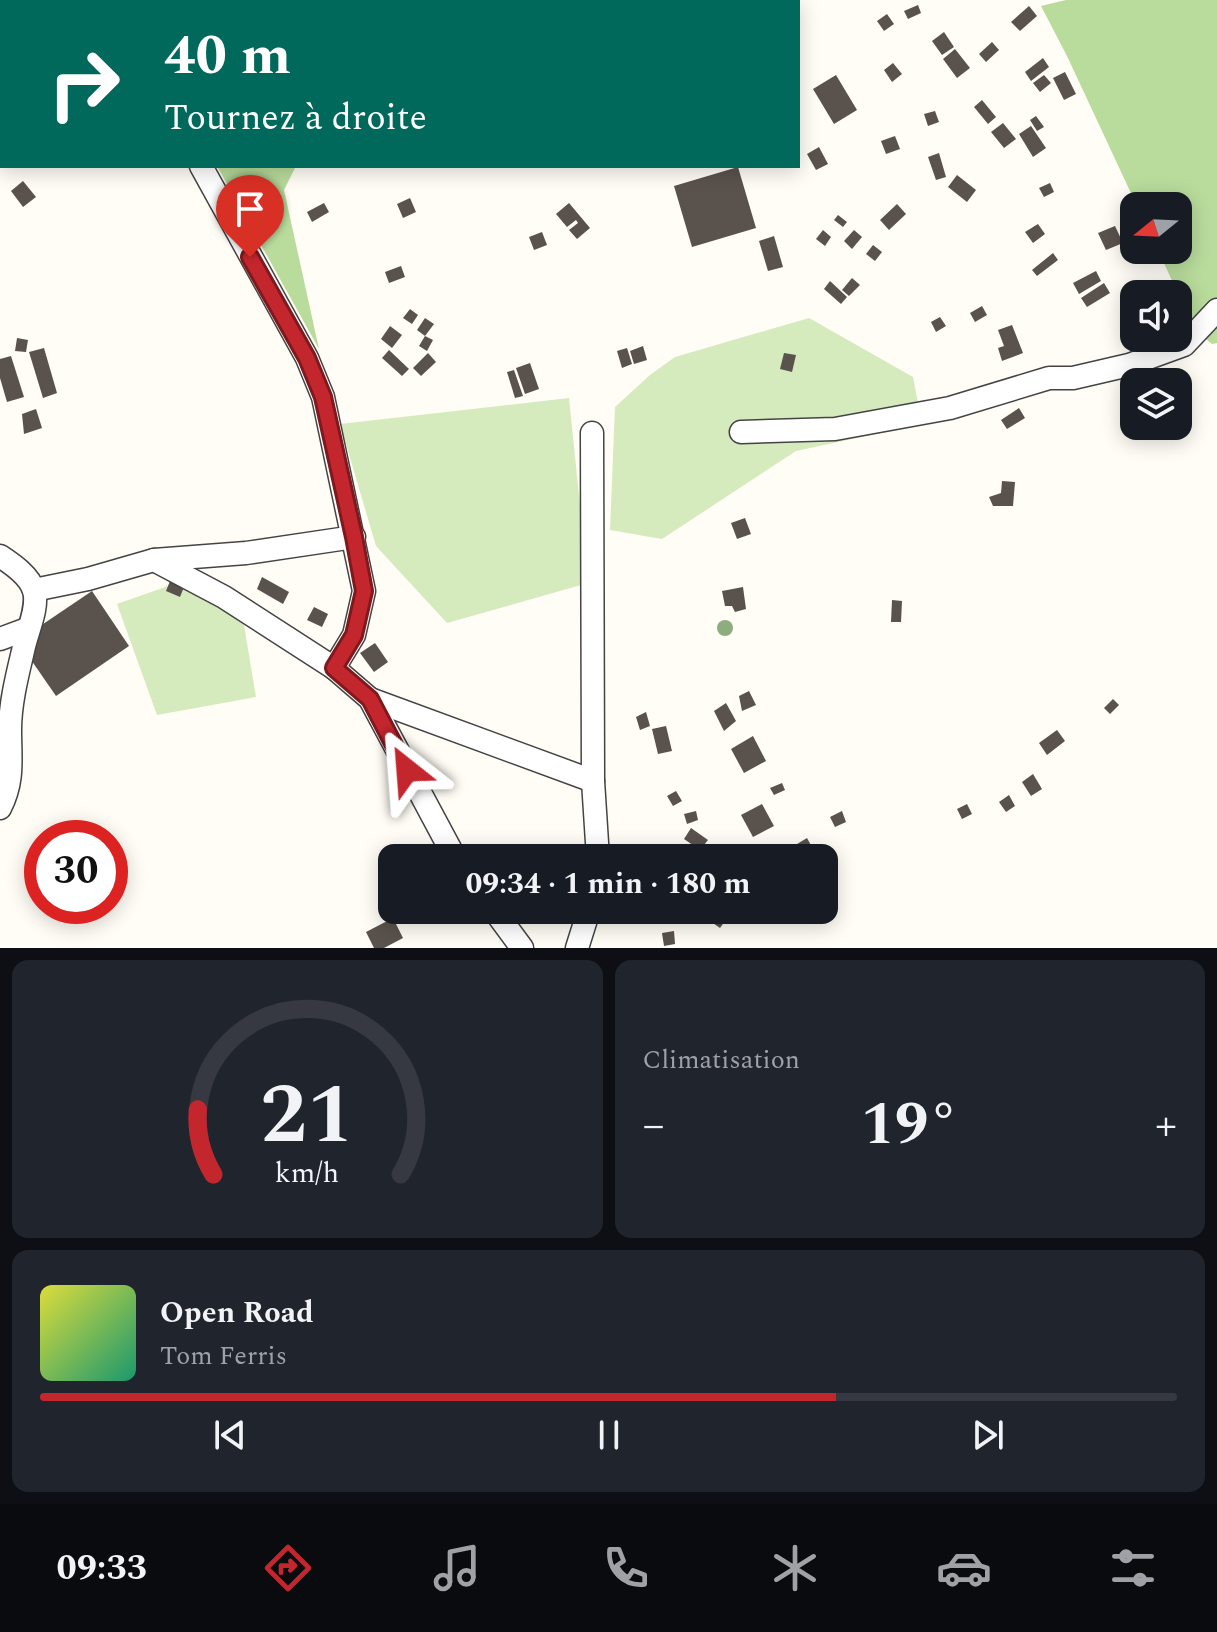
<!DOCTYPE html>
<html lang="fr">
<head>
<meta charset="utf-8">
<style>
	:root { --surface:#171b24; --page:#20242c; --text:#f1f3f6; --muted:#9ea1a6; --line:#363941; --accent:#c4262e }
	body { margin:0; font-family:Spectral,serif; background:var(--page); color:var(--text); height:100vh; display:flex; flex-direction:column; font-size:30px; white-space:nowrap }
	* { box-sizing:border-box; margin:0 }
	p { font-size:26px; color:var(--muted) }
	.icon { flex:none; width:44px; height:44px; fill:none; stroke:currentColor; stroke-width:2; stroke-linecap:round; stroke-linejoin:round }
	.map { position:relative; height:948px; overflow:hidden }
	.side { display:flex; flex-direction:column; gap:12px; padding:12px; background:#0d0f14; flex:1 }
	.side>* { flex:none }
	.hud { position:absolute; left:0px; top:0px; width:800px; height:168px; box-shadow:0 4px 20px #0003; background:#00695c; color:#fff; overflow:hidden }
	.needle { width:52px; rotate:252deg }
	.fabs { position:absolute; left:1120px; top:192px; display:grid; gap:16px }
	.fabs a { display:grid; place-items:center; width:72px; height:72px; border-radius:16px; background:var(--surface); box-shadow:0 4px 20px #0003; font-size:40px }
	.speed { position:absolute; left:24px; top:820px; display:flex; gap:16px; font-size:40px; font-weight:700; text-align:center }
	.speed>* { display:grid; place-content:center; width:104px; height:104px; border-radius:50%; background:var(--surface); box-shadow:0 4px 20px #0003; line-height:1 }
	.speed .limit { border:12px solid #d22; background:#fff; color:#111 }
	.pin { position:absolute; display:grid; place-items:center; width:68px; height:68px; color:#fff; margin:-82px -34px; border-radius:50% 50% 50% 0; rotate:-45deg; box-shadow:0 0 8px #0007 }
	.pin .icon { rotate:45deg }
	.me { position:absolute; width:88px; margin:-44px; rotate:332deg; stroke-linejoin:round; filter:drop-shadow(0 0 6px #0008) }
	.turn { display:flex; align-items:center; gap:28px; height:168px; padding:0 32px; font-size:36px }
	.turn .icon { width:104px; height:104px; stroke-width:2.5 }
	.turn b { display:block; font-size:56px; line-height:68px }
	.big { font-size:60px; font-weight:700; line-height:1.1 }
	.side .card { flex:1; display:flex; flex-direction:column; justify-content:center; gap:12px; min-width:0; padding:0 28px; border-radius:16px; background:var(--page) }
	.side .dial { align-items:center; gap:0 }
	.dial svg { height:208px; overflow:visible; fill:none; stroke:var(--line); stroke-width:7; stroke-linecap:round; text-anchor:middle }
	.dial text { fill:var(--text); stroke:none }
	.song { display:flex; align-items:center; gap:24px }
	.cover { width:96px; height:96px; border-radius:12px; background:linear-gradient(135deg,hsl(60 70% 55%),hsl(160 70% 35%)) }
	.played { height:8px; border-radius:4px; background:linear-gradient(90deg,var(--accent) 70%,var(--line) 70%) }
	.keys { display:flex; justify-content:space-around; direction:ltr }
	.heat { display:flex; justify-content:space-between; align-items:center; font-size:44px; direction:ltr }
	.side .tiles { flex:1; display:grid; gap:12px; grid-template-columns:1fr 1fr }
	.card:last-child { grid-column:span 2 }
	.trip { position:absolute; left:378px; top:844px; width:460px; height:80px; border-radius:16px; background:var(--surface); box-shadow:0 4px 20px #0003; font-weight:700; line-height:80px; text-align:center }
	.dock { display:flex; height:128px; justify-content:space-around; align-items:center; background:#090b0e; color:var(--muted) }
	.dock .icon { width:56px; height:56px }
	.dock .active { color:var(--accent) }
	.dock b { font-size:36px; color:var(--text) }
	.map>svg:first-child { display:block }
	.green { fill:#d5ebbd }
	.forest { fill:#b9dc9c }
	.building { fill:#5a524d }
	.lines { fill:none; stroke-linecap:round; stroke-linejoin:round }
	.minor-casing { stroke:#444; stroke-width:25 }
	.minor { stroke:#fff; stroke-width:22 }
	.tree { fill:#8dad7f }
	.route-casing { stroke:#7f191e; stroke-width:20 }
	.route { stroke:#c4262e; stroke-width:14 }
</style>
</head>
<body>
<div class="map">
<svg width="1217" height="948" viewBox="0 0 1217 948">
	<rect width="100%" height="100%" fill="#fffdf5"/>
	<!-- green -->
	<g class="green">
		<path d="M 809,318 L 913,377 L 922,424 L 796,451 L 662,539 L 610,530 L 615,407 L 650,375 L 675,357 Z"/>
		<path d="M 569,398 L 588,583 L 447,623 L 376,546 L 340,424 Z"/>
		<path d="M 188,579 L 244,625 L 256,697 L 157,715 L 117,604 Z"/>
	</g>
	<!-- forest -->
	<g class="forest">
		<path d="M 1066,0 L 1217,0 L 1217,343 L 1212,344 L 1194,329 L 1158,250 L 1178,250 L 1178,206 L 1137,206 L 1067,56 L 1041,6 Z"/>
		<path d="M 217,166 L 296,166 L 284,190 L 319,349 Z"/>
	</g>
	<!-- building -->
	<g class="building">
		<path d="M 918,5 L 921,13 L 908,19 L 904,11 Z"/>
		<path d="M 1029,6 L 1037,16 L 1020,31 L 1011,22 Z"/>
		<path d="M 887,14 L 894,24 L 884,31 L 877,21 Z"/>
		<path d="M 944,32 L 954,47 L 942,55 L 932,41 Z"/>
		<path d="M 992,42 L 999,50 L 986,62 L 979,54 Z"/>
		<path d="M 955,49 L 970,68 L 957,78 L 943,59 Z"/>
		<path d="M 1043,58 L 1049,67 L 1031,81 L 1025,72 Z"/>
		<path d="M 893,63 L 902,74 L 892,82 L 884,70 Z"/>
		<path d="M 1065,72 L 1076,94 L 1064,100 L 1053,78 Z"/>
		<path d="M 836,75 L 857,110 L 834,124 L 813,89 Z"/>
		<path d="M 1044,75 L 1051,83 L 1040,92 L 1033,83 Z"/>
		<path d="M 982,100 L 996,117 L 988,124 L 974,107 Z"/>
		<path d="M 935,111 L 939,122 L 928,126 L 924,114 Z"/>
		<path d="M 1036,116 L 1044,127 L 1037,131 L 1030,120 Z"/>
		<path d="M 1003,123 L 1016,139 L 1004,148 L 991,132 Z"/>
		<path d="M 1031,126 L 1046,148 L 1033,157 L 1019,134 Z"/>
		<path d="M 895,136 L 900,149 L 886,154 L 881,141 Z"/>
		<path d="M 819,147 L 828,164 L 816,170 L 807,154 Z"/>
		<path d="M 939,153 L 946,177 L 936,180 L 928,157 Z"/>
		<path d="M 738,167 L 756,228 L 692,247 L 674,186 Z"/>
		<path d="M 957,175 L 976,190 L 967,202 L 948,187 Z"/>
		<path d="M 23,181 L 36,197 L 23,207 L 11,191 Z"/>
		<path d="M 1050,183 L 1054,192 L 1044,197 L 1039,188 Z"/>
		<path d="M 410,198 L 416,212 L 403,218 L 397,204 Z"/>
		<path d="M 324,203 L 329,212 L 312,222 L 307,212 Z"/>
		<path d="M 569,203 L 590,228 L 577,239 L 569,230 L 578,223 L 576,220 L 567,227 L 556,214 Z"/>
		<path d="M 897,204 L 906,214 L 889,230 L 880,220 Z"/>
		<path d="M 838,215 L 847,222 L 843,227 L 834,220 Z"/>
		<path d="M 1038,224 L 1045,234 L 1033,243 L 1025,232 Z"/>
		<path d="M 1115,226 L 1123,243 L 1106,250 L 1098,233 Z"/>
		<path d="M 823,230 L 831,237 L 825,246 L 816,239 Z"/>
		<path d="M 854,230 L 862,237 L 852,249 L 844,241 Z"/>
		<path d="M 542,232 L 547,245 L 534,250 L 529,237 Z"/>
		<path d="M 774,236 L 783,267 L 768,271 L 759,241 Z"/>
		<path d="M 873,245 L 882,252 L 875,261 L 866,254 Z"/>
		<path d="M 1053,253 L 1058,260 L 1037,276 L 1032,270 Z"/>
		<path d="M 401,266 L 405,277 L 389,283 L 385,272 Z"/>
		<path d="M 1096,271 L 1101,281 L 1079,294 L 1073,283 Z"/>
		<path d="M 852,278 L 860,285 L 849,296 L 842,290 Z"/>
		<path d="M 830,281 L 847,297 L 841,304 L 824,289 Z"/>
		<path d="M 1104,283 L 1110,293 L 1087,307 L 1081,298 Z"/>
		<path d="M 982,306 L 987,315 L 975,322 L 970,313 Z"/>
		<path d="M 410,309 L 418,315 L 412,324 L 403,318 Z"/>
		<path d="M 940,317 L 946,326 L 936,332 L 931,322 Z"/>
		<path d="M 425,318 L 434,324 L 425,336 L 417,330 Z"/>
		<path d="M 1012,325 L 1023,353 L 1002,361 L 998,348 L 1004,346 L 998,330 Z"/>
		<path d="M 390,326 L 402,335 L 392,348 L 381,339 Z"/>
		<path d="M 425,336 L 433,340 L 427,351 L 419,346 Z"/>
		<path d="M 17,338 L 28,340 L 26,352 L 15,351 Z"/>
		<path d="M 643,346 L 647,360 L 634,364 L 630,351 Z"/>
		<path d="M 44,348 L 57,393 L 43,398 L 29,352 Z"/>
		<path d="M 627,348 L 632,364 L 622,368 L 617,351 Z"/>
		<path d="M 389,350 L 409,369 L 402,376 L 382,358 Z"/>
		<path d="M 428,353 L 436,362 L 421,376 L 413,368 Z"/>
		<path d="M 784,353 L 796,355 L 792,372 L 780,369 Z"/>
		<path d="M 11,356 L 24,397 L 7,402 L 0,378 L 0,359 Z"/>
		<path d="M 530,363 L 539,389 L 525,394 L 516,368 Z"/>
		<path d="M 514,370 L 523,396 L 515,398 L 507,372 Z"/>
		<path d="M 1019,408 L 1025,418 L 1007,429 L 1001,420 Z"/>
		<path d="M 36,409 L 42,428 L 24,434 L 22,414 Z"/>
		<path d="M 1002,481 L 1015,482 L 1013,506 L 993,506 L 989,497 L 1001,493 Z"/>
		<path d="M 745,518 L 751,534 L 737,539 L 731,523 Z"/>
		<path d="M 262,577 L 289,592 L 283,604 L 257,589 Z"/>
		<path d="M 170,581 L 184,587 L 180,597 L 166,591 Z"/>
		<path d="M 743,587 L 746,609 L 735,612 L 732,606 L 725,606 L 722,591 Z"/>
		<path d="M 92,591 L 129,646 L 56,696 L 18,641 Z"/>
		<path d="M 892,600 L 902,601 L 901,622 L 891,622 Z"/>
		<path d="M 314,607 L 328,614 L 322,627 L 307,620 Z"/>
		<path d="M 375,643 L 388,662 L 374,672 L 360,653 Z"/>
		<path d="M 749,691 L 756,705 L 742,711 L 739,696 Z"/>
		<path d="M 1113,699 L 1119,705 L 1110,714 L 1104,708 Z"/>
		<path d="M 726,703 L 736,721 L 724,731 L 714,711 Z"/>
		<path d="M 646,712 L 650,726 L 640,730 L 636,717 Z"/>
		<path d="M 666,726 L 672,751 L 658,754 L 652,729 Z"/>
		<path d="M 1057,730 L 1065,741 L 1047,755 L 1039,743 Z"/>
		<path d="M 753,736 L 766,761 L 744,773 L 731,749 Z"/>
		<path d="M 1033,774 L 1042,789 L 1031,796 L 1022,782 Z"/>
		<path d="M 782,783 L 785,790 L 774,795 L 770,788 Z"/>
		<path d="M 676,791 L 682,801 L 673,806 L 667,796 Z"/>
		<path d="M 1009,795 L 1015,806 L 1006,812 L 999,802 Z"/>
		<path d="M 762,804 L 774,826 L 753,837 L 741,815 Z"/>
		<path d="M 967,804 L 972,814 L 962,819 L 957,809 Z"/>
		<path d="M 696,811 L 698,820 L 687,824 L 684,814 Z"/>
		<path d="M 842,811 L 846,822 L 835,827 L 830,817 Z"/>
		<path d="M 691,828 L 708,840 L 700,850 L 684,839 Z"/>
		<path d="M 807,838 L 812,847 L 802,853 L 797,844 Z"/>
		<path d="M 643,852 L 644,858 L 625,858 L 625,857 Z"/>
		<path d="M 718,910 L 726,910 L 731,913 L 720,928 L 710,921 Z"/>
		<path d="M 393,918 L 403,938 L 384,948 L 374,948 L 366,932 Z"/>
		<path d="M 674,931 L 675,944 L 664,946 L 662,933 Z"/>
	</g>
	<g class="lines">
		<defs>
			<g id="minor">
				<path d="M 155,0 L 155,2"/>
				<path d="M 201,166 L 307,358 L 323,397 L 364,591 L 354,635 L 334,668"/>
				<path d="M 741,432 L 835,429 L 950,408 L 1049,378 L 1073,378 L 1129,365 L 1184,345 L 1217,310"/>
				<path d="M 592,433 L 593,781 L 598,858"/>
				<path d="M 0,556 C 12,564 30,576 34,591 C 39,608 26,634 23,651 C 17,676 10,704 10,730 C 10,759 14,781 0,808"/>
				<path d="M 154,560 L 224,597 L 334,668 L 370,699 L 455,858"/>
				<path d="M 34,590 L 88,579 L 154,560 L 246,553 L 354,537"/>
				<path d="M 0,639 L 27,629"/>
				<path d="M 370,699 L 593,781"/>
				<path d="M 494,910 L 522,948"/>
				<path d="M 577,948 L 589,910"/>
			</g>
		</defs>
		<!-- minor casing -->
		<use href="#minor" class="minor-casing"/>
		<!-- minor -->
		<use href="#minor" class="minor"/>
	</g>
	<!-- trees -->
	<circle class="tree" cx="725" cy="628" r="8"/>
	<g class="lines">
		<defs>
			<path id="route" d="M 250,257 L 307,358 L 323,397 L 354,537 L 364,591 L 354,635 L 334,668 L 370,699 L 407,770"/>
		</defs>
		<!-- route casing -->
		<use href="#route" class="route-casing"/>
		<!-- route -->
		<use href="#route" class="route"/>
	</g>
</svg>
<div class="fabs">
<a><svg class="needle" viewBox="-14 -14 28 28"><path d="M0-13l5 13h-10z" fill="#e53935"/><path d="M0 13l5-13h-10z" fill="#9ea1a6"/></svg></a>
<a><svg class="icon" aria-label="sound" viewBox="0 0 24 24"><path d="M4 9h4l5-4v14l-5-4H4zM17 9q2 3 0 6"/></svg></a>
<a><svg class="icon" aria-label="layers" viewBox="0 0 24 24"><path d="M12 4l9 5-9 5-9-5zM3 14l9 5 9-5"/></svg></a>
</div>
<div class="speed"><div class="limit">30</div></div>
<div class="pin" style="left:250px;top:257px;background:#d93025"><svg class="icon" aria-label="arrive" viewBox="0 0 24 24"><path d="M6 21V4h12l-3 4 3 4H6"/></svg></div>
<svg class="me" style="left:407px;top:770px" viewBox="-20 -20 40 40"><path d="M0-17L14 15 0 8-14 15z" fill="#c4262e" stroke="#fff" stroke-width="4"/></svg>
<div class="trip">09:34 · 1 min · 180 m</div>
<div class="hud">
<div class="turn"><svg class="icon" aria-label="right" viewBox="0 0 24 24"><path d="M7 20v-9h11M14 6l5 5-5 5"/></svg><div><b>40 m</b>Tournez à droite</div></div>
</div>
</div>
<section class="side">
<div class="tiles">
<div class="card dial"><svg viewBox="0 0 100 80">
<path d="M14 69A42 42 0 1 1 86 69"/>
<path d="M14 69A42 42 0 0 1 8 44" stroke="#c4262e"/>
<text x="50" y="56" font-size="32" font-weight="700">21</text>
<text x="50" y="72" font-size="11">km/h</text>
</svg></div>
<div class="card"><p>Climatisation</p>
<div class="heat"><a>−</a><b class="big">19°</b><a>+</a></div>
</div>
<div class="card">
<div class="song"><i class="cover"></i><div><b>Open Road</b><p>Tom Ferris</p></div></div>
<div class="played"></div>
<div class="keys"><svg class="icon" aria-label="previous" viewBox="0 0 24 24"><path d="M18 5L8 12l10 7zM5 5v14"/></svg><svg class="icon" aria-label="pause" viewBox="0 0 24 24"><path d="M8 5v14M16 5v14"/></svg><svg class="icon" aria-label="next" viewBox="0 0 24 24"><path d="M6 5l10 7-10 7zM19 5v14"/></svg></div>
</div>
</div>
</section>
<nav class="dock">
<b>09:33</b>
<svg class="icon active" aria-label="directions" viewBox="0 0 24 24"><path d="M12 3l9 9-9 9-9-9zM9 14v-3h6M13 9l2 2-2 2"/></svg>
<svg class="icon" aria-label="music" viewBox="0 0 24 24"><path d="M9 18V5l10-2v13"/><circle cx="6" cy="18" r="3"/><circle cx="16" cy="16" r="3"/></svg>
<svg class="icon" aria-label="phone" viewBox="0 0 24 24"><path d="M5 4h4l2 5-3 2q2 4 5 5l2-3 5 2v4C11 20 4 13 5 4z"/></svg>
<svg class="icon" aria-label="climate" viewBox="0 0 24 24"><path d="M12 3v18M4 7l16 10M4 17L20 7"/></svg>
<svg class="icon" aria-label="car" viewBox="0 0 24 24"><path d="M5 17H2v-5l4-1 3-4h7l3 4 3 1v5h-3M9 17h6M6 11h13"/><circle cx="7" cy="17" r="2"/><circle cx="17" cy="17" r="2"/></svg>
<svg class="icon" aria-label="filters" viewBox="0 0 24 24"><path d="M4 7h16M4 17h16"/><circle cx="9" cy="7" r="2"/><circle cx="15" cy="17" r="2"/></svg>
</nav>
</body>
</html>
